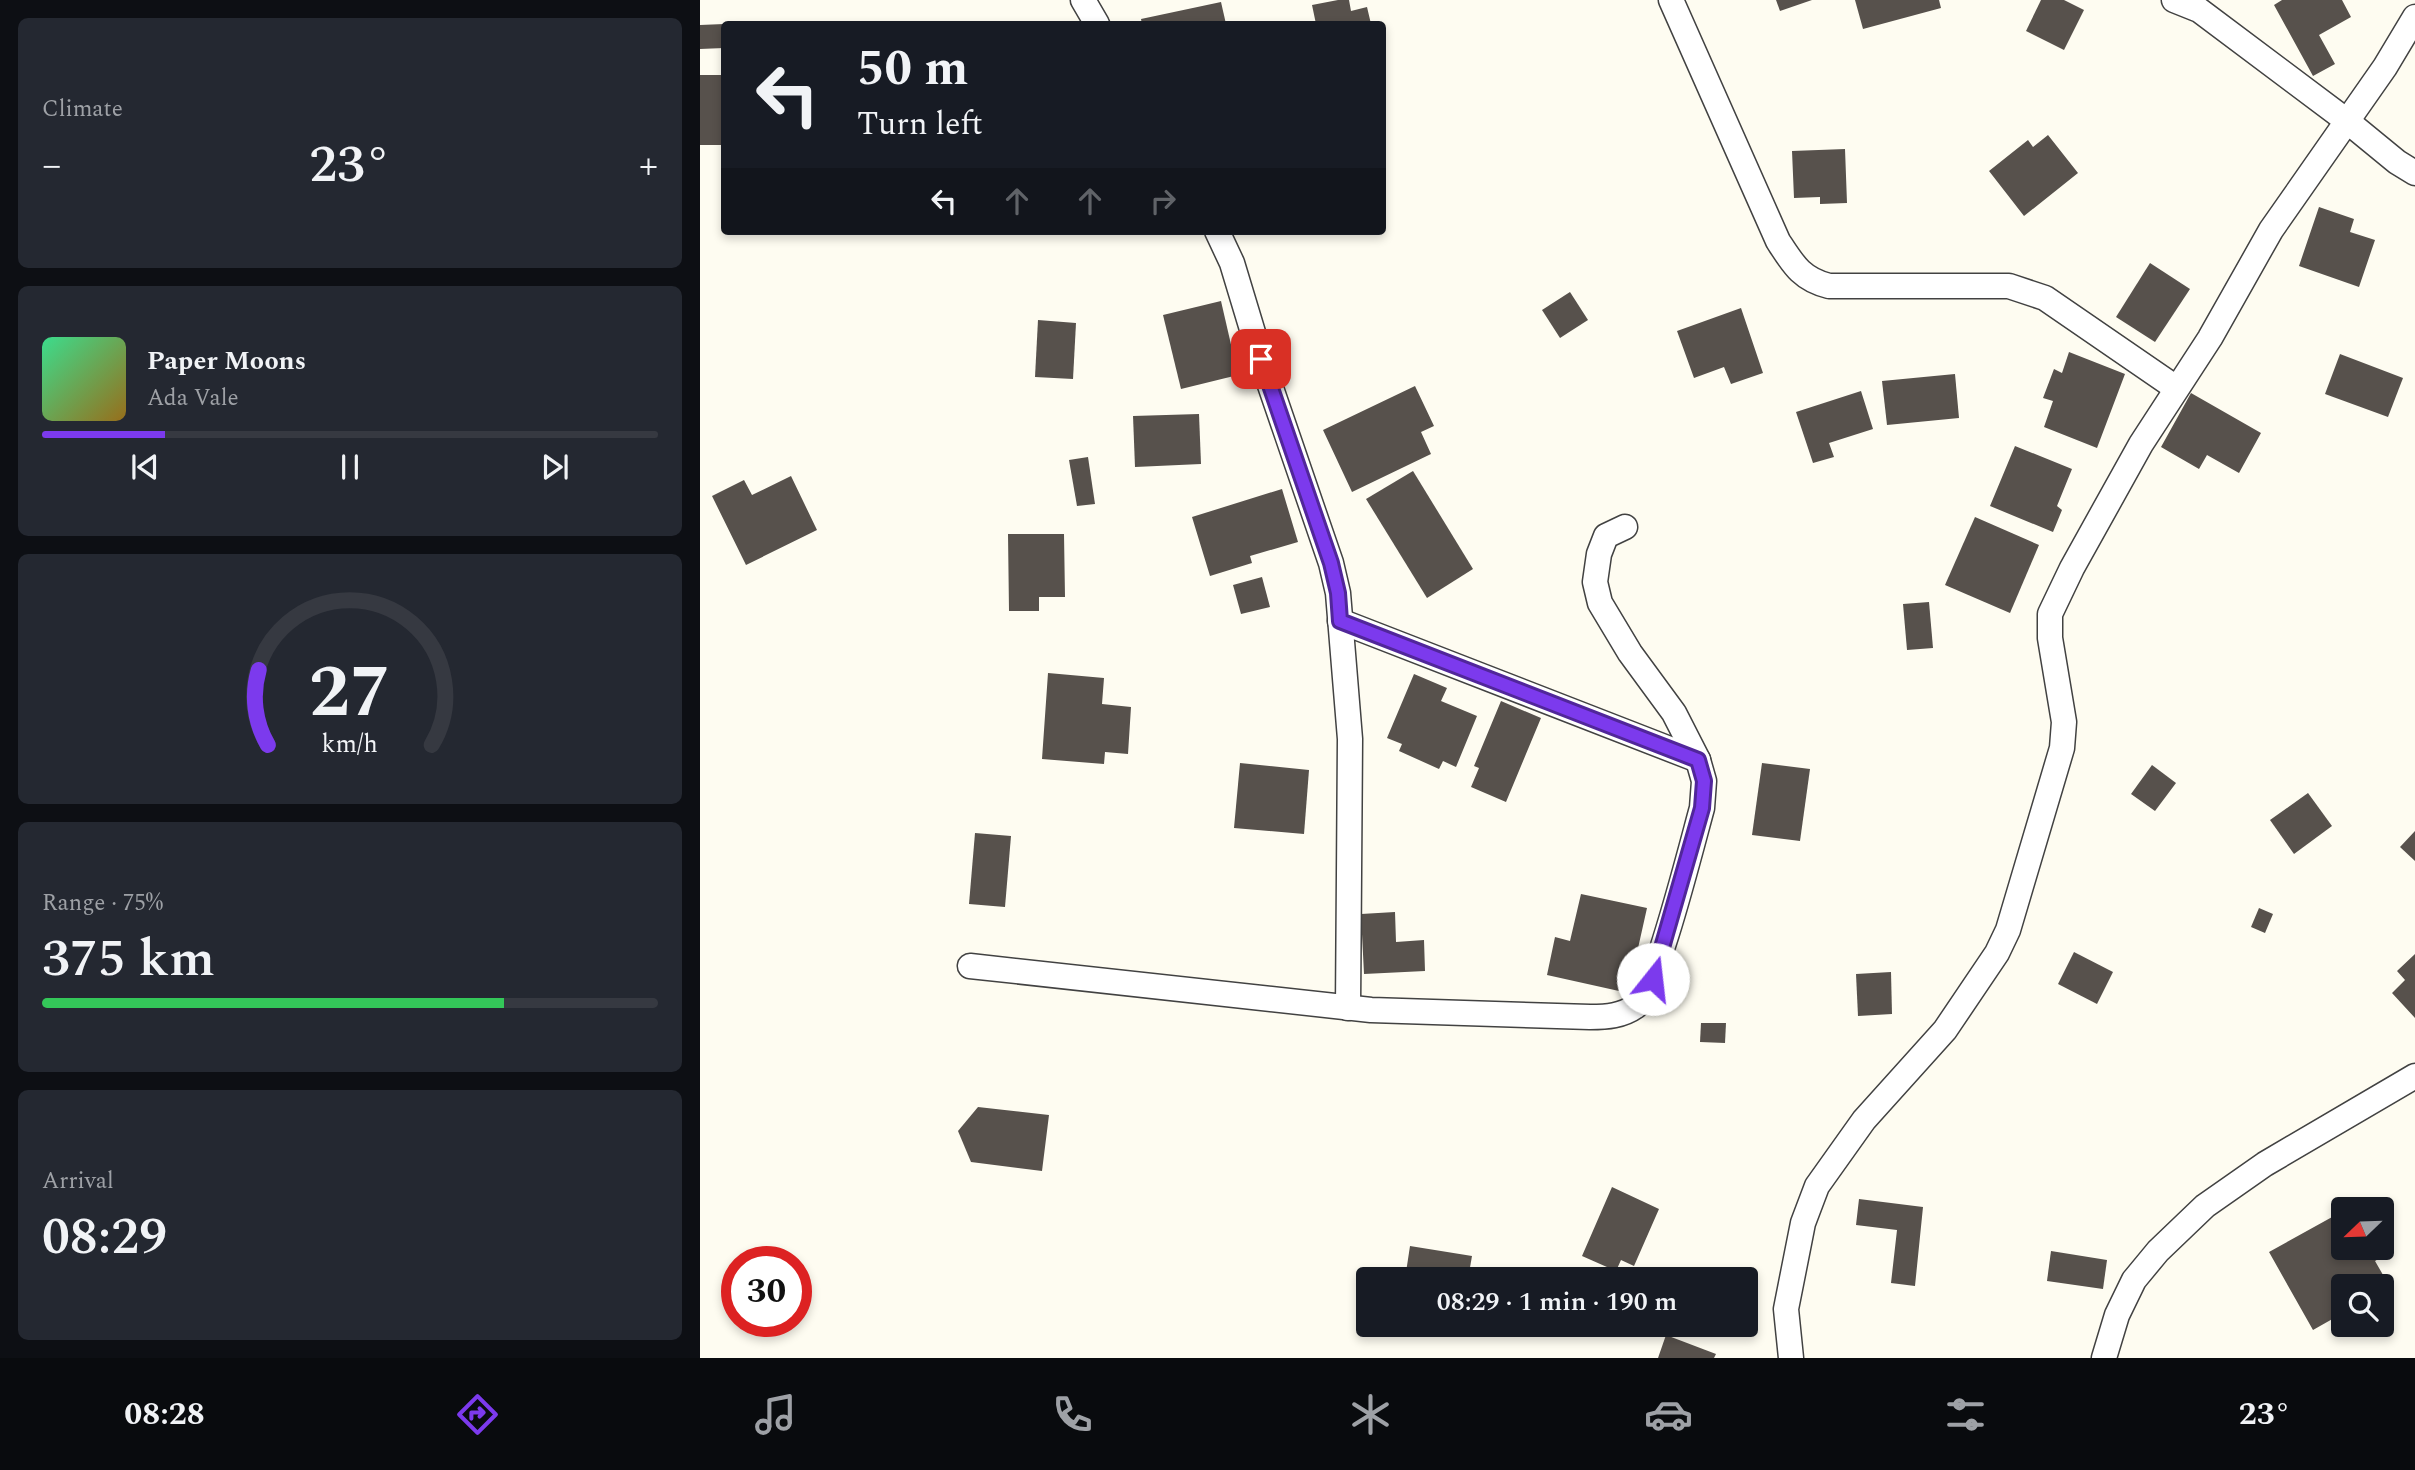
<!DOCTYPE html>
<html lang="en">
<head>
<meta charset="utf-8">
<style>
	:root { --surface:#171b24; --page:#242831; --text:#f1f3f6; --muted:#9ea1a6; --line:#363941; --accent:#7c3aed }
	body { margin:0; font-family:Spectral,serif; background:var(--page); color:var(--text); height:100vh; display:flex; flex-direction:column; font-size:26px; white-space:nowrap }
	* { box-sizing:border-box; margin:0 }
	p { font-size:23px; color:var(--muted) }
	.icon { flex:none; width:38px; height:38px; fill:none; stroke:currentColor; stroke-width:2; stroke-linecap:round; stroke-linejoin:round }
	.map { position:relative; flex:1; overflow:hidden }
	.details { display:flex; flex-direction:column; gap:18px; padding:18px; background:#0d0f14; width:700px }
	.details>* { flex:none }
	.banner { position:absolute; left:21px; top:21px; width:665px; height:214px; border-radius:7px; box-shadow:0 4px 10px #0003; background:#171b24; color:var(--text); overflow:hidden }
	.needle { width:46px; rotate:247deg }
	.buttons { position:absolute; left:1631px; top:1197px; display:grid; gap:14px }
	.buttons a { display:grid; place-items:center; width:63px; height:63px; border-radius:7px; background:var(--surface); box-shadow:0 4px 10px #0003; font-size:35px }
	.speed { position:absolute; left:21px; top:1246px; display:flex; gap:14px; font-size:35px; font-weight:700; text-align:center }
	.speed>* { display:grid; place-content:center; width:91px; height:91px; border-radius:50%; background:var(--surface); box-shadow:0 4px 10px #0003; line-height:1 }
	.speed .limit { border:10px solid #d22; background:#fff; color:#111 }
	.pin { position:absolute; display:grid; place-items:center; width:60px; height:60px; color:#fff; margin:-30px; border-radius:14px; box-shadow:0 4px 10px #0006 }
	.me { position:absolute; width:77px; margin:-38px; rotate:16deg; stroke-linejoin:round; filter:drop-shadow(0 0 5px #0008) }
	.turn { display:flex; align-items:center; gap:24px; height:147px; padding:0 21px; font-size:32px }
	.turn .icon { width:91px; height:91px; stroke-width:2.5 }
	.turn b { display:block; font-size:49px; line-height:60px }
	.lanes { display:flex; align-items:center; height:66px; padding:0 21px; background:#0003; justify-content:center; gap:35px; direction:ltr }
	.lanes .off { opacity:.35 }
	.big { font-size:52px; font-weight:600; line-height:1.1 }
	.details .card { flex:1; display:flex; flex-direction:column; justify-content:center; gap:10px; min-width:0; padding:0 24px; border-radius:10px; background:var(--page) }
	.details .dial { align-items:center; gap:0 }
	.dial svg { height:182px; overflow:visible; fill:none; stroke:var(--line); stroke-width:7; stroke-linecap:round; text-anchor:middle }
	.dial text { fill:var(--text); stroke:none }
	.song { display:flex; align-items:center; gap:21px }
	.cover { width:84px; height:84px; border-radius:10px; background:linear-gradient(135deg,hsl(150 70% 55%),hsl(40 70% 35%)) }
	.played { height:7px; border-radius:4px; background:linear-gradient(90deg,var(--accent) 20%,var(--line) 20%) }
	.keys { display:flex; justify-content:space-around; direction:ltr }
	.heat { display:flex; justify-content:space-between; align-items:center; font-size:38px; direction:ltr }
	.charge { height:10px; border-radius:5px; background:linear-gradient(90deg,#34c759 75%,var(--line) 0) }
	.trip { position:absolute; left:656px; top:1267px; width:402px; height:70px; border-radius:7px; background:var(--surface); box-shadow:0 4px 10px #0003; font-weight:600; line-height:70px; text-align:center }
	.tabs { display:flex; height:112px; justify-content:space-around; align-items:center; background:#090b0e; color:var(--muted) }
	.tabs .icon { width:49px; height:49px }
	.tabs .current { color:var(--accent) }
	.tabs b { font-size:32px; color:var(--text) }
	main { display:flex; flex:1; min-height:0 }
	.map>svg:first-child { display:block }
	.building { fill:#57514c }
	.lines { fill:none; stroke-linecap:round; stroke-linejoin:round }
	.street-casing { stroke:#424242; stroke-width:27 }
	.street { stroke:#fff; stroke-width:24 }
	.route-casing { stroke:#51269a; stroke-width:18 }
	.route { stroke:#7c3aed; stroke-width:12 }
</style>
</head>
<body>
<main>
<section class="details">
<div class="card"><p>Climate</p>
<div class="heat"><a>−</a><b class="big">23°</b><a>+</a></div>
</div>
<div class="card">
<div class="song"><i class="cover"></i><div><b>Paper Moons</b><p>Ada Vale</p></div></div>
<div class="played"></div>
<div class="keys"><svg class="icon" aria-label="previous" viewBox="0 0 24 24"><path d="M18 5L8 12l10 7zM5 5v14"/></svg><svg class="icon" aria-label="pause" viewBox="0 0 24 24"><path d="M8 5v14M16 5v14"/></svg><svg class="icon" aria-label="next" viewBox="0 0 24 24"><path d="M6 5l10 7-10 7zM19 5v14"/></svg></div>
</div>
<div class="card dial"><svg viewBox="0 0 100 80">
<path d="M14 69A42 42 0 1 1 86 69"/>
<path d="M14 69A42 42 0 0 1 10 36" stroke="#7c3aed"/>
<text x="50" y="56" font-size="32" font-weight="700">27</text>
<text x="50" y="72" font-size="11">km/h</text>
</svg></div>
<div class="card"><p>Range · 75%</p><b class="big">375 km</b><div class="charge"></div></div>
<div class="card"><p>Arrival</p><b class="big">08:29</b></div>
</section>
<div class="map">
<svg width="1715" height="1358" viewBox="0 0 1715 1358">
	<rect width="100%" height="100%" fill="#fefcf1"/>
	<!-- building -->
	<g class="building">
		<path d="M 638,0 L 649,0 L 651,11 L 667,7 L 671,24 L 616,24 L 612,5 Z"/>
		<path d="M 1076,0 L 1112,0 L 1080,11 Z"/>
		<path d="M 1155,0 L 1239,0 L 1241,8 L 1163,29 Z"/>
		<path d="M 1341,0 L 1364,0 L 1384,10 L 1364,50 L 1326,31 Z"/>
		<path d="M 1582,0 L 1642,0 L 1651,17 L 1619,35 L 1635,64 L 1613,76 L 1574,5 Z"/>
		<path d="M 521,2 L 526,24 L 442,24 L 441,19 Z"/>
		<path d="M 24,24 L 24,48 L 0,49 L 0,25 Z"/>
		<rect x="0" y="75" width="24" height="70"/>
		<path d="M 1348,135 L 1378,173 L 1324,216 L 1289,171 L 1328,140 L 1333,147 Z"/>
		<path d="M 1145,149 L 1147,203 L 1120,204 L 1120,197 L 1094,198 L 1092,151 Z"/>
		<path d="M 1619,207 L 1654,219 L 1650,232 L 1675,240 L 1659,287 L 1599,266 Z"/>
		<path d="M 1450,263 L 1490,289 L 1455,342 L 1416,317 Z"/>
		<path d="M 870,292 L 888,320 L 860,338 L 842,310 Z"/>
		<path d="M 521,301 L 538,375 L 481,389 L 463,315 Z"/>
		<path d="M 1041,308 L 1063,373 L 1031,384 L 1024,367 L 994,378 L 977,331 Z"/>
		<path d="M 338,320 L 376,323 L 373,379 L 335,377 Z"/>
		<path d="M 1369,352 L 1425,374 L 1397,448 L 1344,427 L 1353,401 L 1343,398 L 1354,369 L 1362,373 Z"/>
		<path d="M 1640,354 L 1703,378 L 1688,417 L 1625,394 Z"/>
		<path d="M 1255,374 L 1259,418 L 1187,425 L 1182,381 Z"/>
		<path d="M 715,386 L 734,426 L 721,432 L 731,454 L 652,492 L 623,430 Z"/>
		<path d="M 1161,391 L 1173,429 L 1129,443 L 1134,457 L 1113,463 L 1096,412 Z"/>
		<path d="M 1491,393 L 1561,433 L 1539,473 L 1507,455 L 1499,469 L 1461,447 Z"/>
		<path d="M 499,414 L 501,464 L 435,467 L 433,416 Z"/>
		<path d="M 1315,446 L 1372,469 L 1357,506 L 1362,510 L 1353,532 L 1290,506 Z"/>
		<path d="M 388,457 L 395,504 L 377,506 L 369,460 Z"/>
		<path d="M 713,471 L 773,569 L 727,598 L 666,499 Z"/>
		<path d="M 91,476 L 117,530 L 46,565 L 12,496 L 44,480 L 52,495 Z"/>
		<path d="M 582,489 L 598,542 L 550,556 L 552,563 L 510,576 L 492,517 Z"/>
		<path d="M 1275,517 L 1339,545 L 1310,613 L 1245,585 Z"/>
		<path d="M 308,534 L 364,534 L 365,597 L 339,597 L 339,611 L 309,611 Z"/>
		<path d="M 562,577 L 570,607 L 541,614 L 533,585 Z"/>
		<path d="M 1229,602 L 1233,648 L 1207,650 L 1203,604 Z"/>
		<path d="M 348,673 L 404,678 L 402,704 L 431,707 L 428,754 L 405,752 L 404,764 L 342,759 Z"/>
		<path d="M 714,674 L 747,688 L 741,701 L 777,716 L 756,767 L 743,761 L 739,769 L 699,751 L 702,744 L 687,738 Z"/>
		<path d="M 801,701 L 841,718 L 806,802 L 771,787 L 779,768 L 774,766 Z"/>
		<path d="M 540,763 L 609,770 L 604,834 L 534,828 Z"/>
		<path d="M 1062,763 L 1110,769 L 1100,841 L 1052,835 Z"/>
		<path d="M 1452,765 L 1476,783 L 1455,811 L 1431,794 Z"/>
		<path d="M 1608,793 L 1632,826 L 1594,854 L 1570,820 Z"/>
		<path d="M 1715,831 L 1715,861 L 1700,847 Z"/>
		<path d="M 275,833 L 311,836 L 305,907 L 269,904 Z"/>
		<path d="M 881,894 L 947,908 L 928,993 L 847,975 L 855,937 L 870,941 Z"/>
		<path d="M 1559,908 L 1573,914 L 1565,933 L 1551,927 Z"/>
		<path d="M 695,912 L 696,942 L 724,940 L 725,971 L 664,974 L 661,914 Z"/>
		<path d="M 1374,952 L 1413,972 L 1397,1004 L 1358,984 Z"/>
		<path d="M 1715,954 L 1715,1018 L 1692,993 L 1705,980 L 1697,971 Z"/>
		<path d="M 1191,972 L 1192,1014 L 1158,1016 L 1156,974 Z"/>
		<path d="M 1001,1023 L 1026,1023 L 1025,1043 L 1000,1042 Z"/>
		<path d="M 278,1107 L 349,1115 L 342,1171 L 271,1162 L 258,1131 Z"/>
		<path d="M 912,1187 L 959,1209 L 934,1266 L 921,1260 L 916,1271 L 882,1256 Z"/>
		<path d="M 1159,1199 L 1223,1207 L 1215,1286 L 1191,1283 L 1197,1230 L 1156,1225 Z"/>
		<path d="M 1643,1211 L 1643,1248 L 1682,1248 L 1682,1229 L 1693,1250 L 1675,1261 L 1690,1287 L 1682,1291 L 1682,1286 L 1643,1286 L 1643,1313 L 1613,1330 L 1569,1252 Z"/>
		<path d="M 710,1246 L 772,1256 L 768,1279 L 705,1279 Z"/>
		<path d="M 1351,1251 L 1407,1260 L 1403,1289 L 1347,1281 Z"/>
		<path d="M 966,1335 L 1016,1354 L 1014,1358 L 958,1358 Z"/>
	</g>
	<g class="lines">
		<defs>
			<g id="street">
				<path d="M 383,0 L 397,24"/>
				<path d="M 971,0 L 1078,241 C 1093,264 1101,279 1129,286 L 1309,286 L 1345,298 L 1476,388"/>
				<path d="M 1474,0 L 1499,10 L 1647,121 L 1697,162 L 1715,173"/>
				<path d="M 517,231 L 532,263 L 561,359 L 631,563 L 638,593 L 650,739 L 648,1008"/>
				<path d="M 640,621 L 998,760"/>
				<path d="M 270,966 L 671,1010 L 890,1017 C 907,1017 922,1016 936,1006 C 955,993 993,840 1002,808 L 1004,781 L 998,760 L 974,713 L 930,653 L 900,603 L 895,582 L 899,554 L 906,536 L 925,527"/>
				<path d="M 1091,1358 L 1086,1309 L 1103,1223 L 1117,1186 L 1164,1120 L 1245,1030 L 1297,953 L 1308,930 L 1362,748 L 1364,722 L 1350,638 L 1350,614 L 1372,568 L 1441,444 L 1510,338 L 1571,230 L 1685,67 L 1715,17"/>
				<path d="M 1404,1358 L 1417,1315 L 1434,1280 L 1458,1251 L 1505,1206 L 1565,1164 L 1715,1076"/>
			</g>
		</defs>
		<!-- street casing -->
		<use href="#street" class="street-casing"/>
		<!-- street -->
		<use href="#street" class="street"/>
	</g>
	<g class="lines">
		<defs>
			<path id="route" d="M 561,359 L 631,563 L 638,593 L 640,621 L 998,760 L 1004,781 L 1002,808 L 953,979"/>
		</defs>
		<!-- route casing -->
		<use href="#route" class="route-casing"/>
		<!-- route -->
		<use href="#route" class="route"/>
	</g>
</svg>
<div class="buttons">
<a><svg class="needle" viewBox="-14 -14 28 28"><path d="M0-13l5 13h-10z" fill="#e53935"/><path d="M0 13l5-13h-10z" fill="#9ea1a6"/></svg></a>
<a><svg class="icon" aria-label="search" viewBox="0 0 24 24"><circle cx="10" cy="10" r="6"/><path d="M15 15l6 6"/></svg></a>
</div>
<div class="speed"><div class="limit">30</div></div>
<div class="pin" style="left:561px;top:359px;background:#d93025"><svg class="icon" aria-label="arrive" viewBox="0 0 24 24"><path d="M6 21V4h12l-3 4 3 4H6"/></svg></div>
<svg class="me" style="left:953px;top:979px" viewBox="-20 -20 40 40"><circle r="19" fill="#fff"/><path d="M0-13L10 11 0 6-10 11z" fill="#7c3aed"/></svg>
<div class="trip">08:29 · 1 min · 190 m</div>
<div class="banner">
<div class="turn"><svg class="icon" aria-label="left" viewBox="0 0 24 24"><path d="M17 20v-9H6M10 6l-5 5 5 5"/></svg><div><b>50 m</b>Turn left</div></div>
<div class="lanes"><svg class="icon" aria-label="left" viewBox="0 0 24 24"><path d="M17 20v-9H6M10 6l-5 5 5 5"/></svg><svg class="icon off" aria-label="ahead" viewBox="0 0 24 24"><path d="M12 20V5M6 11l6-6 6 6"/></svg><svg class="icon off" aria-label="ahead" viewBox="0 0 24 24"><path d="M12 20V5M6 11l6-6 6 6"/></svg><svg class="icon off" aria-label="right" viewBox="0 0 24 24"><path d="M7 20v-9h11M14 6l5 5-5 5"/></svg></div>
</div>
</div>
</main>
<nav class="tabs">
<b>08:28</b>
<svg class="icon current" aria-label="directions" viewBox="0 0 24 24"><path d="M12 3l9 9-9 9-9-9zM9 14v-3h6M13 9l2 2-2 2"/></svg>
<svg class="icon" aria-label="music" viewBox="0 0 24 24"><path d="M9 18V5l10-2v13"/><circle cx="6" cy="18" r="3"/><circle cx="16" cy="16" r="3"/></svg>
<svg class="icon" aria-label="phone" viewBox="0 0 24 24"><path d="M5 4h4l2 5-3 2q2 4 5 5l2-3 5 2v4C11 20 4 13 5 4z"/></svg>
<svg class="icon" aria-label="climate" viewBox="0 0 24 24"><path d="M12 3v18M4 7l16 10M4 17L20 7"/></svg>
<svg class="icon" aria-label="car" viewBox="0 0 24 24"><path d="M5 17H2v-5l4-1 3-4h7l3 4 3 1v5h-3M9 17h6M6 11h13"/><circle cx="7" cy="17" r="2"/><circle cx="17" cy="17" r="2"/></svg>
<svg class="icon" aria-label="filters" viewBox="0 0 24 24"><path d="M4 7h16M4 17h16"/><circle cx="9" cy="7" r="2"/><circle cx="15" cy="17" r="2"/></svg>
<b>23°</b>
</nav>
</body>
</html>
